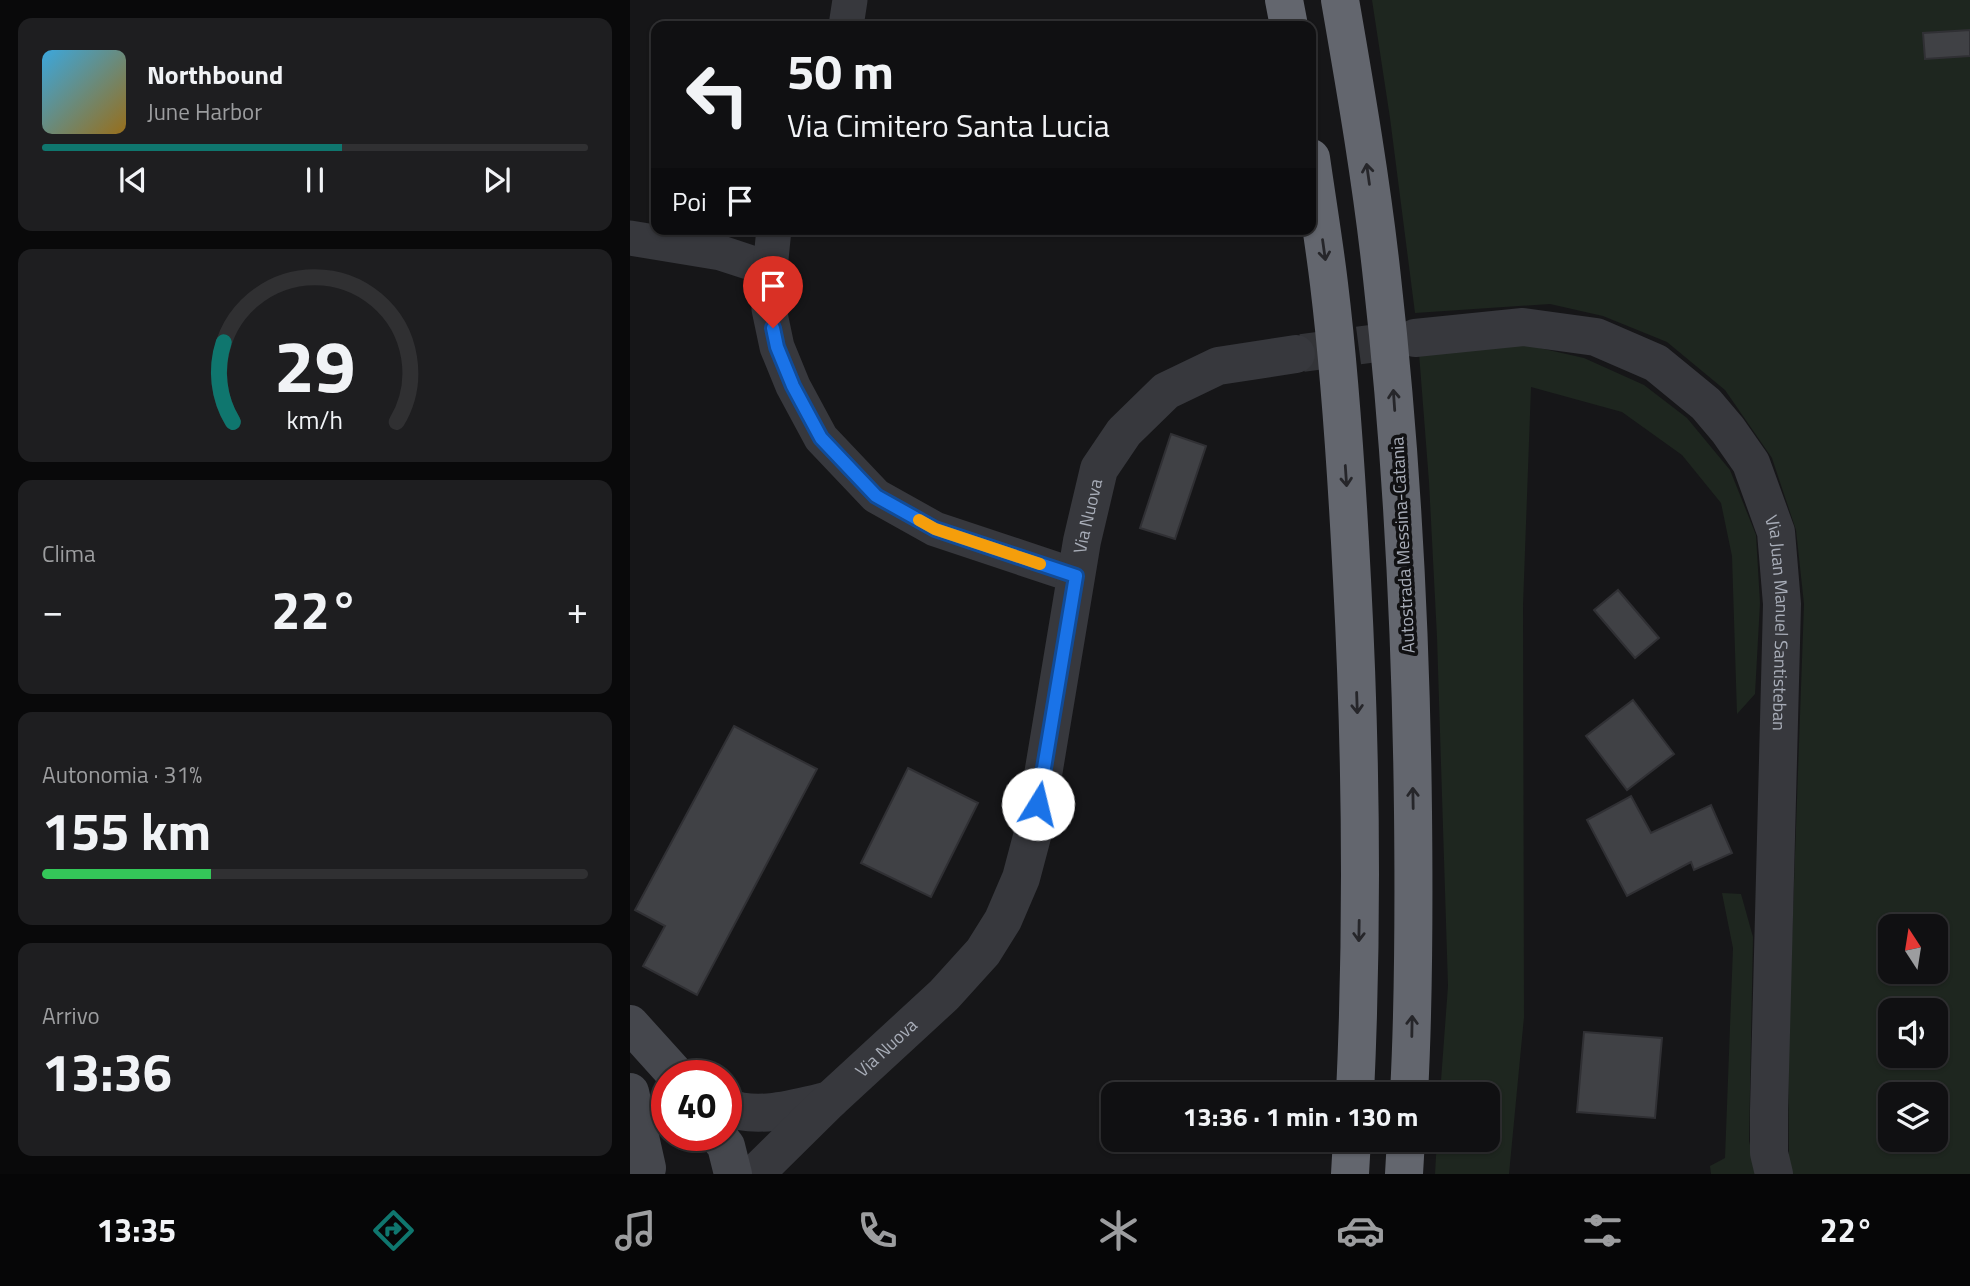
<!DOCTYPE html>
<html lang="it">
<head>
<meta charset="utf-8">
<style>
	:root { --surface:#101012; --page:#1e1e20; --text:#f1f3f6; --muted:#9c9d9f; --line:#303032; --accent:#0f766e }
	body { margin:0; font-family:"Titillium Web",sans-serif; background:var(--page); color:var(--text); height:100vh; display:flex; flex-direction:column; font-size:26px; white-space:nowrap }
	* { box-sizing:border-box; margin:0 }
	p { font-size:23px; color:var(--muted) }
	.icon { flex:none; width:38px; height:38px; fill:none; stroke:currentColor; stroke-width:2; stroke-linecap:round; stroke-linejoin:round }
	.map { position:relative; flex:1; overflow:hidden }
	.side { display:flex; flex-direction:column; gap:18px; padding:18px; background:#09090a; width:630px }
	.side>* { flex:none }
	.banner { position:absolute; left:21px; top:21px; width:665px; height:214px; border-radius:14px; box-shadow:0 2px 5px #0004,0 0 0 2px var(--line); background:#101012; color:var(--text); overflow:hidden }
	.needle { width:46px; rotate:348deg }
	.controls { position:absolute; left:1248px; top:914px; display:grid; gap:14px }
	.controls a { display:grid; place-items:center; width:70px; height:70px; border-radius:14px; background:var(--surface); box-shadow:0 2px 5px #0004,0 0 0 2px var(--line); font-size:35px }
	.speed { position:absolute; left:21px; top:1060px; display:flex; gap:14px; font-size:35px; font-weight:700; text-align:center }
	.speed>* { display:grid; place-content:center; width:91px; height:91px; border-radius:50%; background:var(--surface); box-shadow:0 2px 5px #0004,0 0 0 2px var(--line); line-height:1 }
	.speed .limit { border:10px solid #d22; background:#fff; color:#111 }
	.pin { position:absolute; display:grid; place-items:center; width:60px; height:60px; color:#fff; margin:-72px -30px; border-radius:50% 50% 50% 0; rotate:-45deg; box-shadow:0 0 7px #0007 }
	.pin .icon { rotate:45deg }
	.me { position:absolute; width:77px; margin:-38px; rotate:9deg; stroke-linejoin:round; filter:drop-shadow(0 0 5px #0008) }
	.turn { display:flex; align-items:center; gap:24px; height:147px; padding:0 21px; font-size:32px }
	.turn .icon { width:91px; height:91px; stroke-width:2.5 }
	.turn b { display:block; font-size:49px; line-height:60px }
	.then { display:flex; align-items:center; height:66px; padding:0 21px; background:#0003; gap:14px; font-size:26px }
	.big { font-size:52px; font-weight:700; line-height:1.1 }
	.side .tile { flex:1; display:flex; flex-direction:column; justify-content:center; gap:10px; min-width:0; padding:0 24px; border-radius:14px; background:var(--page) }
	.side .dial { align-items:center; gap:0 }
	.dial svg { height:182px; overflow:visible; fill:none; stroke:var(--line); stroke-width:7; stroke-linecap:round; text-anchor:middle }
	.dial text { fill:var(--text); stroke:none }
	.song { display:flex; align-items:center; gap:21px }
	.cover { width:84px; height:84px; border-radius:10px; background:linear-gradient(135deg,hsl(200 70% 55%),hsl(40 70% 35%)) }
	.played { height:7px; border-radius:4px; background:linear-gradient(90deg,var(--accent) 55%,var(--line) 55%) }
	.keys { display:flex; justify-content:space-around; direction:ltr }
	.heat { display:flex; justify-content:space-between; align-items:center; font-size:38px; direction:ltr }
	.charge { height:10px; border-radius:5px; background:linear-gradient(90deg,#34c759 31%,var(--line) 0) }
	.trip { position:absolute; left:471px; top:1082px; width:399px; height:70px; border-radius:14px; background:var(--surface); box-shadow:0 2px 5px #0004,0 0 0 2px var(--line); font-weight:700; line-height:70px; text-align:center }
	.tabs { display:flex; height:112px; justify-content:space-around; align-items:center; background:#060607; color:var(--muted) }
	.tabs .icon { width:49px; height:49px }
	.tabs .current { color:var(--accent) }
	.tabs b { font-size:32px; color:var(--text) }
	main { display:flex; flex:1; min-height:0 }
	.map>svg:first-child { display:block }
	.green { fill:#1e261f; fill-rule:evenodd }
	.building { fill:#404145; stroke:#303034; stroke-width:2 }
	.lines { fill:none; stroke-linecap:round; stroke-linejoin:round }
	.tertiary-tunnel { stroke:#333438; stroke-width:38; stroke-dasharray:38 19; stroke-linecap:butt }
	.minor { stroke:#37383d; stroke-width:35 }
	.tertiary { stroke:#37383d; stroke-width:38 }
	.secondary { stroke:#45474d; stroke-width:38 }
	.motorway { stroke:#63666e; stroke-width:38 }
	.oneway { stroke:#26262a }
	.route-casing { stroke:#114b97; stroke-width:18 }
	.route { stroke:#1a73e8; stroke-width:12 }
	.slow { stroke:#f59e0b; stroke-width:12 }
	.labels { text-anchor:middle; stroke-width:7; stroke-linejoin:round; paint-order:stroke }
	.street-label { font-size:18px; fill:#a8adb8; stroke:#111113 }
</style>
</head>
<body>
<main>
<section class="side">
<div class="tile">
<div class="song"><i class="cover"></i><div><b>Northbound</b><p>June Harbor</p></div></div>
<div class="played"></div>
<div class="keys"><svg class="icon" aria-label="previous" viewBox="0 0 24 24"><path d="M18 5L8 12l10 7zM5 5v14"/></svg><svg class="icon" aria-label="pause" viewBox="0 0 24 24"><path d="M8 5v14M16 5v14"/></svg><svg class="icon" aria-label="next" viewBox="0 0 24 24"><path d="M6 5l10 7-10 7zM19 5v14"/></svg></div>
</div>
<div class="tile dial"><svg viewBox="0 0 100 80">
<path d="M14 69A42 42 0 1 1 86 69"/>
<path d="M14 69A42 42 0 0 1 10 34" stroke="#0f766e"/>
<text x="50" y="56" font-size="32" font-weight="700">29</text>
<text x="50" y="72" font-size="11">km/h</text>
</svg></div>
<div class="tile"><p>Clima</p>
<div class="heat"><a>−</a><b class="big">22°</b><a>+</a></div>
</div>
<div class="tile"><p>Autonomia · 31%</p><b class="big">155 km</b><div class="charge"></div></div>
<div class="tile"><p>Arrivo</p><b class="big">13:36</b></div>
</section>
<div class="map">
<svg width="1340" height="1174" viewBox="0 0 1340 1174">
	<rect width="100%" height="100%" fill="#161618"/>
	<!-- green -->
	<g class="green">
		<path d="M 742,0 L 1340,0 L 1340,1174 L 1162,1174 L 1159,1162 L 1158,1051 L 1174,604 L 1166,530 L 1142,458 L 1095,390 L 1037,342 L 973,316 L 920,304 L 785,313 L 760,118 ZM 1260,926 L 1306,926 L 1306,971 L 1260,971 ZM 1260,1010 L 1306,1010 L 1306,1055 L 1260,1055 ZM 1260,1094 L 1306,1094 L 1306,1139 L 1260,1139 Z"/>
		<path d="M 892,344 L 954,358 L 1014,385 L 1057,418 L 1100,470 L 1126,535 L 1130,603 L 1125,694 L 1107,714 L 1102,556 L 1091,503 L 1052,455 L 992,412 L 901,387 L 893,605 L 894,1017 L 879,1174 L 805,1174 L 807,1139 L 858,1139 L 858,1094 L 810,1094 L 818,986 L 807,637 L 799,482 L 789,353 Z"/>
		<path d="M 1092,893 L 1111,894 L 1123,937 L 1119,1141 L 1127,1174 L 1081,1174 L 1080,1166 L 1095,1158 L 1103,948 Z"/>
	</g>
	<!-- building -->
	<g class="building">
		<path d="M 1340,30 L 1340,56 L 1295,59 L 1293,33 Z"/>
		<path d="M 541,434 L 576,446 L 545,539 L 510,528 Z"/>
		<path d="M 988,590 L 1029,638 L 1005,658 L 964,610 Z"/>
		<path d="M 1003,700 L 1044,754 L 997,790 L 956,736 Z"/>
		<path d="M 104,726 L 187,769 L 67,995 L 13,966 L 35,926 L 5,910 Z"/>
		<path d="M 278,768 L 348,803 L 301,897 L 231,863 Z"/>
		<path d="M 1001,796 L 1021,833 L 1081,805 L 1102,853 L 1064,870 L 1061,862 L 997,896 L 957,820 Z"/>
		<path d="M 954,1032 L 1032,1038 L 1025,1118 L 947,1112 Z"/>
	</g>
	<g class="lines">
		<!-- tertiary-tunnel -->
		<path class="tertiary-tunnel" d="M 672,353 L 785,338"/>
		<!-- minor -->
		<g class="minor">
			<path d="M 216,26 L 220,0"/>
			<path d="M 0,238 L 91,253 L 140,269 L 139,309 L 147,347 L 163,386 L 191,438 L 246,496 L 305,529 L 446,576"/>
			<path d="M 140,269 L 144,229"/>
		</g>
		<!-- tertiary -->
		<g class="tertiary">
			<path id="s1" d="M 785,338 L 893,327 L 966,337 L 1026,363 L 1076,404 L 1098,430 L 1121,463 L 1146,532 L 1152,604 L 1139,1110 L 1139,1153 L 1144,1174"/>
			<path d="M 96,1107 C 127,1120 168,1108 200,1100"/>
			<path id="s2" d="M 125,1174 L 200,1100 L 314,995 L 353,952 L 373,920 L 391,878 L 404,829 L 452,541 L 469,469 L 494,432 L 536,391 L 588,366 L 666,354"/>
		</g>
		<!-- secondary -->
		<g class="secondary">
			<path d="M 0,1024 L 47,1076"/>
			<path d="M 0,1092 L 17,1168"/>
			<path d="M 88,1136 L 96,1146 L 103,1174"/>
		</g>
		<!-- motorway -->
		<g class="motorway">
			<path d="M 654,0 L 659,26"/>
			<path d="M 710,0 C 726,92 742,185 752,278 C 772,455 781,634 783,812 C 784,906 784,1000 779,1094"/>
			<path d="M 681,158 C 687,200 694,242 699,284 C 711,382 717,481 722,580 C 731,751 733,923 725,1094"/>
			<path d="M 720,1174 L 722,1139"/>
			<path d="M 774,1174 L 776,1139"/>
		</g>
	</g>
	<!-- one-way arrows -->
	<defs><path id="oneway-shaft" d="M-6 0H5M1.5-3L5.5 0L1.5 3" fill="none" stroke-width="1.6" stroke-linecap="round" stroke-linejoin="round" transform="scale(1.75)"/></defs>
	<g class="oneway">
		<use href="#oneway-shaft" transform="translate(738 174) rotate(-98)"/>
		<use href="#oneway-shaft" transform="translate(694 250) rotate(82)"/>
		<use href="#oneway-shaft" transform="translate(764 400) rotate(-94)"/>
		<use href="#oneway-shaft" transform="translate(716 476) rotate(86)"/>
		<use href="#oneway-shaft" transform="translate(727 703) rotate(88)"/>
		<use href="#oneway-shaft" transform="translate(783 798) rotate(-91)"/>
		<use href="#oneway-shaft" transform="translate(729 931) rotate(91)"/>
		<use href="#oneway-shaft" transform="translate(782 1026) rotate(-89)"/>
	</g>
	<g class="lines">
		<defs>
			<path id="route" d="M 143,328 L 147,347 L 163,386 L 191,438 L 246,496 L 305,529 L 446,576 L 408,804"/>
		</defs>
		<!-- route casing -->
		<use href="#route" class="route-casing"/>
		<!-- route -->
		<use href="#route" class="route"/>
		<!-- slow -->
		<path class="slow" d="M 289,520 L 305,529 L 410,564"/>
	</g>
	<g class="labels">
		<!-- street labels -->
		<g class="street-label">
			<text dy="6" stroke="none"><textPath href="#s2" startOffset="770">Via Nuova</textPath></text>
			<text transform="translate(773 545) rotate(-93)" y="6">Autostrada Messina-Catania</text>
			<text dy="6" stroke="none"><textPath href="#s1" startOffset="551">Via Juan Manuel Santisteban</textPath></text>
			<text dy="6" stroke="none"><textPath href="#s2" startOffset="182">Via Nuova</textPath></text>
		</g>
	</g>
</svg>
<div class="controls">
<a><svg class="needle" viewBox="-14 -14 28 28"><path d="M0-13l5 13h-10z" fill="#e53935"/><path d="M0 13l5-13h-10z" fill="#9c9d9f"/></svg></a>
<a><svg class="icon" aria-label="sound" viewBox="0 0 24 24"><path d="M4 9h4l5-4v14l-5-4H4zM17 9q2 3 0 6"/></svg></a>
<a><svg class="icon" aria-label="layers" viewBox="0 0 24 24"><path d="M12 4l9 5-9 5-9-5zM3 14l9 5 9-5"/></svg></a>
</div>
<div class="speed"><div class="limit">40</div></div>
<div class="pin" style="left:143px;top:328px;background:#d93025"><svg class="icon" aria-label="arrive" viewBox="0 0 24 24"><path d="M6 21V4h12l-3 4 3 4H6"/></svg></div>
<svg class="me" style="left:408px;top:804px" viewBox="-20 -20 40 40"><circle r="19" fill="#fff"/><path d="M0-13L10 11 0 6-10 11z" fill="#1a73e8"/></svg>
<div class="trip">13:36 · 1 min · 130 m</div>
<div class="banner">
<div class="turn"><svg class="icon" aria-label="left" viewBox="0 0 24 24"><path d="M17 20v-9H6M10 6l-5 5 5 5"/></svg><div><b>50 m</b>Via Cimitero Santa Lucia</div></div>
<div class="then">Poi<svg class="icon" aria-label="arrive" viewBox="0 0 24 24"><path d="M6 21V4h12l-3 4 3 4H6"/></svg></div>
</div>
</div>
</main>
<nav class="tabs">
<b>13:35</b>
<svg class="icon current" aria-label="directions" viewBox="0 0 24 24"><path d="M12 3l9 9-9 9-9-9zM9 14v-3h6M13 9l2 2-2 2"/></svg>
<svg class="icon" aria-label="music" viewBox="0 0 24 24"><path d="M9 18V5l10-2v13"/><circle cx="6" cy="18" r="3"/><circle cx="16" cy="16" r="3"/></svg>
<svg class="icon" aria-label="phone" viewBox="0 0 24 24"><path d="M5 4h4l2 5-3 2q2 4 5 5l2-3 5 2v4C11 20 4 13 5 4z"/></svg>
<svg class="icon" aria-label="climate" viewBox="0 0 24 24"><path d="M12 3v18M4 7l16 10M4 17L20 7"/></svg>
<svg class="icon" aria-label="car" viewBox="0 0 24 24"><path d="M5 17H2v-5l4-1 3-4h7l3 4 3 1v5h-3M9 17h6M6 11h13"/><circle cx="7" cy="17" r="2"/><circle cx="17" cy="17" r="2"/></svg>
<svg class="icon" aria-label="filters" viewBox="0 0 24 24"><path d="M4 7h16M4 17h16"/><circle cx="9" cy="7" r="2"/><circle cx="15" cy="17" r="2"/></svg>
<b>22°</b>
</nav>
</body>
</html>
